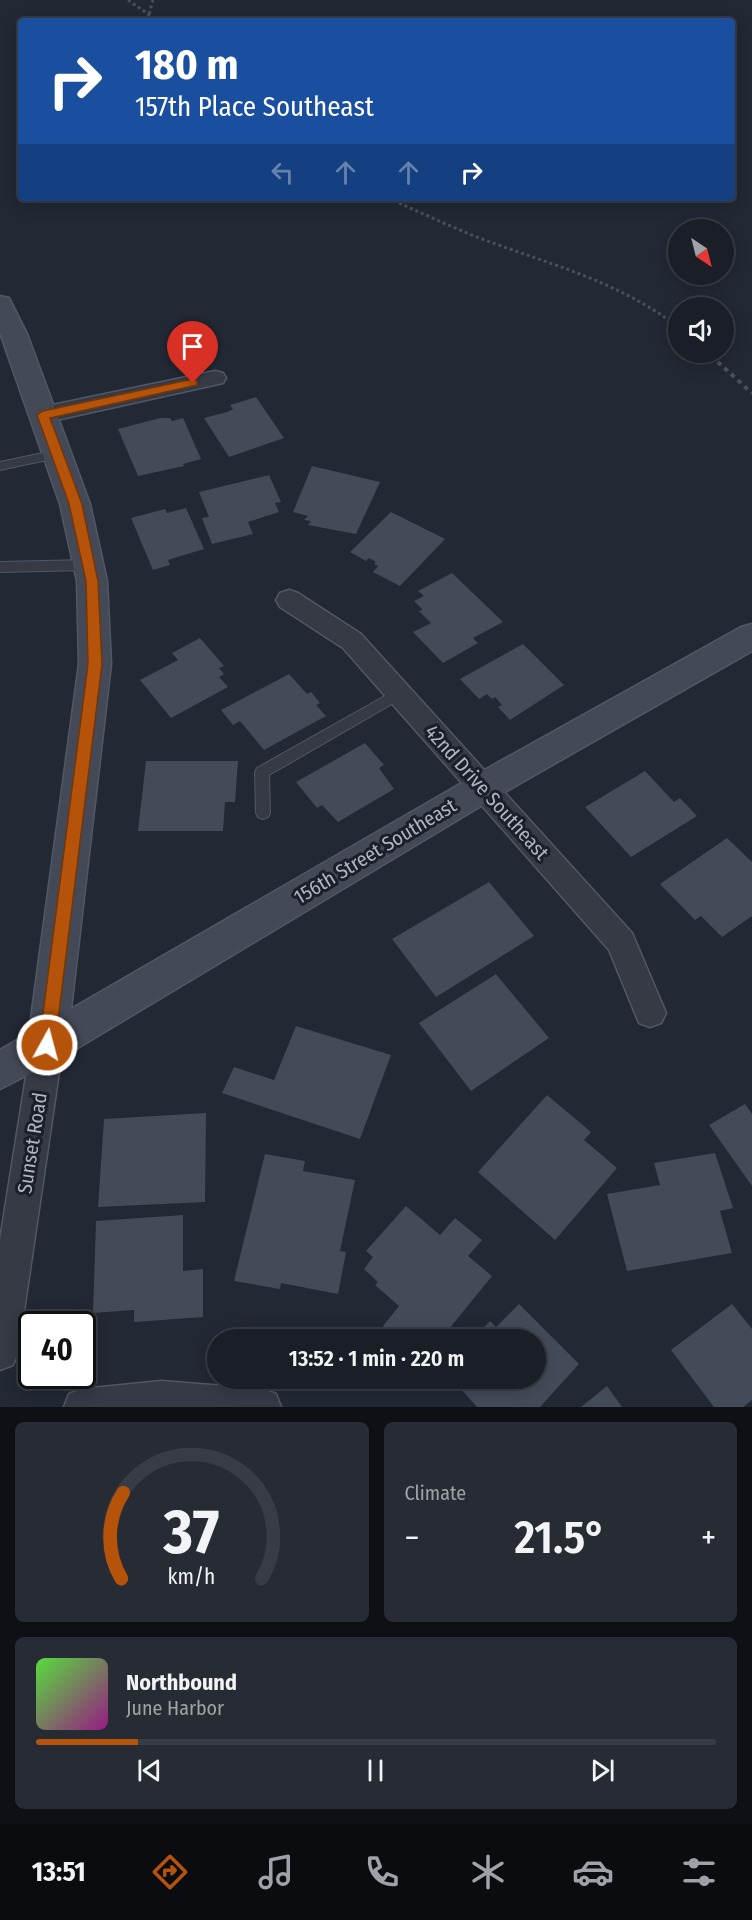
<!DOCTYPE html>
<html lang="en">
<head>
<meta charset="utf-8">
<style>
	:root { --surface:#1a1e27; --page:#272b33; --text:#f1f3f6; --muted:#9fa2a7; --line:#383c44; --accent:#b45309 }
	body { margin:0; font-family:"Fira Sans Condensed",sans-serif; background:var(--page); color:var(--text); height:100vh; display:flex; flex-direction:column; font-size:22px; white-space:nowrap }
	* { box-sizing:border-box; margin:0 }
	p { font-size:20px; color:var(--muted) }
	.icon { flex:none; width:33px; height:33px; fill:none; stroke:currentColor; stroke-width:2; stroke-linecap:round; stroke-linejoin:round }
	.map { position:relative; height:1407px; overflow:hidden }
	.details { display:flex; flex-direction:column; gap:15px; padding:15px; background:#0e1015; flex:1 }
	.details>* { flex:none }
	.top-card { position:absolute; left:18px; top:18px; width:717px; height:183px; border-radius:6px; box-shadow:0 3px 15px #0003,0 0 0 2px var(--line); background:#1a4fa0; color:#fff; overflow:hidden }
	.needle { width:39px; rotate:145deg }
	.buttons { position:absolute; left:668px; top:219px; display:grid; gap:12px }
	.buttons a { display:grid; place-items:center; width:66px; height:66px; border-radius:50%; background:var(--surface); box-shadow:0 3px 15px #0003,0 0 0 2px var(--line); font-size:30px }
	.speed { position:absolute; left:18px; top:1311px; display:flex; gap:12px; font-size:30px; font-weight:700; text-align:center }
	.speed>* { display:grid; place-content:center; width:78px; height:78px; border-radius:50%; background:var(--surface); box-shadow:0 3px 15px #0003,0 0 0 2px var(--line); line-height:1 }
	.speed .limit { border:3px solid #111; border-radius:9px; background:#fff; color:#111 }
	.pin { position:absolute; display:grid; place-items:center; width:51px; height:51px; color:#fff; margin:-62px -26px; border-radius:50% 50% 50% 0; rotate:-45deg; box-shadow:0 0 6px #0007 }
	.pin .icon { rotate:45deg }
	.me { position:absolute; width:66px; margin:-33px; rotate:7deg; stroke-linejoin:round; filter:drop-shadow(0 0 4px #0008) }
	.turn { display:flex; align-items:center; gap:21px; height:126px; padding:0 18px; font-size:27px }
	.turn .icon { width:78px; height:78px; stroke-width:2.5 }
	.turn b { display:block; font-size:42px; line-height:51px }
	.lanes { display:flex; align-items:center; height:57px; padding:0 18px; background:#0003; justify-content:center; gap:30px; direction:ltr }
	.lanes .off { opacity:.35 }
	.big { font-size:45px; font-weight:600; line-height:1.1 }
	.details .card { flex:1; display:flex; flex-direction:column; justify-content:center; gap:9px; min-width:0; padding:0 21px; border-radius:9px; background:var(--page) }
	.details .dial { align-items:center; gap:0 }
	.dial svg { height:156px; overflow:visible; fill:none; stroke:var(--line); stroke-width:7; stroke-linecap:round; text-anchor:middle }
	.dial text { fill:var(--text); stroke:none }
	.song { display:flex; align-items:center; gap:18px }
	.cover { width:72px; height:72px; border-radius:9px; background:linear-gradient(135deg,hsl(110 70% 55%),hsl(310 70% 35%)) }
	.played { height:6px; border-radius:3px; background:linear-gradient(90deg,var(--accent) 15%,var(--line) 15%) }
	.keys { display:flex; justify-content:space-around; direction:ltr }
	.heat { display:flex; justify-content:space-between; align-items:center; font-size:33px; direction:ltr }
	.details .tiles { flex:1; display:grid; gap:15px; grid-template-columns:1fr 1fr }
	.card:last-child { grid-column:span 2 }
	.trip { position:absolute; left:207px; top:1329px; width:339px; height:60px; border-radius:30px; background:var(--surface); box-shadow:0 3px 15px #0003,0 0 0 2px var(--line); font-weight:600; line-height:60px; text-align:center }
	.tabs { display:flex; height:96px; justify-content:space-around; align-items:center; background:#0a0c10; color:var(--muted) }
	.tabs .icon { width:42px; height:42px }
	.tabs .active { color:var(--accent) }
	.tabs b { font-size:27px; color:var(--text) }
	.map>svg:first-child { display:block }
	.building { fill:#434b59 }
	.lines { fill:none; stroke-linecap:round; stroke-linejoin:round }
	.lane-casing { stroke:#525863; stroke-width:2 }
	.street-casing { stroke:#525863; stroke-width:3 }
	.secondary-casing { stroke:#525863; stroke-width:3 }
	.path-far1 { stroke:#455357; stroke-width:3; stroke-dasharray:3 3; stroke-linecap:butt }
	.path { stroke:#455357; stroke-width:4; stroke-dasharray:4.5 4.5; stroke-linecap:butt }
	.lane { fill:#353a45; fill-rule:evenodd }
	.street { fill:#353a45; fill-rule:evenodd }
	.secondary { fill:#444958; fill-rule:evenodd }
	.route { fill:#b45309; stroke:#753606; stroke-width:1.5 }
	.labels { text-anchor:middle; stroke-width:6; stroke-linejoin:round; paint-order:stroke }
	.street-label { font-size:20px; fill:#afb5c2; stroke:#1b1f2a }
</style>
</head>
<body>
<div class="map">
<svg width="752" height="1407" viewBox="0 0 752 1407">
	<rect width="100%" height="100%" fill="#222834"/>
	<!-- building -->
	<g class="building">
		<path d="M 256,397 L 284,438 L 229,457 L 204,418 L 227,412 L 233,409 L 230,405 Z"/>
		<path d="M 160,418 L 170,418 L 172,421 L 183,418 L 201,459 L 183,464 L 184,466 L 138,476 L 118,429 Z"/>
		<path d="M 312,466 L 380,482 L 356,534 L 308,525 L 311,521 L 304,520 L 308,516 L 293,512 Z"/>
		<path d="M 269,475 L 281,502 L 275,503 L 279,512 L 248,522 L 253,534 L 212,544 L 202,518 L 209,517 L 199,492 Z"/>
		<path d="M 186,508 L 204,549 L 168,560 L 170,565 L 153,570 L 131,518 L 165,509 L 167,513 Z"/>
		<path d="M 391,512 L 445,539 L 400,586 L 373,572 L 378,566 L 374,564 L 376,562 L 369,558 L 366,561 L 350,552 Z"/>
		<path d="M 452,573 L 503,622 L 473,638 L 478,643 L 443,663 L 413,632 L 431,623 L 419,611 L 423,610 L 414,601 L 424,596 L 418,591 Z"/>
		<path d="M 200,638 L 224,666 L 219,668 L 224,674 L 219,677 L 228,687 L 171,718 L 140,680 L 178,660 L 172,653 Z"/>
		<path d="M 523,644 L 564,685 L 510,720 L 498,707 L 502,705 L 495,697 L 492,699 L 487,694 L 479,699 L 460,679 Z"/>
		<path d="M 289,674 L 307,694 L 311,692 L 320,703 L 316,705 L 326,716 L 264,750 L 240,721 L 233,725 L 221,710 Z"/>
		<path d="M 365,743 L 384,765 L 379,768 L 394,789 L 338,822 L 322,805 L 317,808 L 296,782 Z"/>
		<path d="M 146,761 L 238,761 L 235,802 L 225,802 L 223,831 L 138,831 Z"/>
		<path d="M 645,771 L 674,802 L 680,798 L 697,816 L 631,857 L 585,807 Z"/>
		<path d="M 727,838 L 752,862 L 752,916 L 722,937 L 701,916 L 695,920 L 660,884 Z"/>
		<path d="M 489,882 L 534,936 L 436,997 L 392,939 Z"/>
		<path d="M 496,974 L 549,1038 L 471,1091 L 419,1023 Z"/>
		<path d="M 296,1026 L 391,1055 L 360,1139 L 222,1093 L 234,1067 L 274,1080 Z"/>
		<path d="M 547,1095 L 591,1132 L 584,1140 L 617,1168 L 555,1240 L 478,1172 Z"/>
		<path d="M 745,1104 L 752,1114 L 752,1186 L 709,1125 Z"/>
		<path d="M 206,1113 L 205,1202 L 98,1207 L 104,1119 Z"/>
		<path d="M 715,1153 L 733,1208 L 720,1211 L 732,1253 L 627,1271 L 607,1194 L 660,1185 L 654,1163 Z"/>
		<path d="M 265,1154 L 305,1161 L 303,1171 L 355,1180 L 340,1251 L 346,1252 L 338,1294 L 281,1283 L 280,1289 L 234,1281 Z"/>
		<path d="M 406,1206 L 440,1235 L 455,1218 L 482,1240 L 468,1256 L 492,1276 L 440,1340 L 398,1340 L 383,1326 L 399,1306 L 375,1285 L 378,1282 L 364,1269 L 373,1257 L 366,1251 Z"/>
		<path d="M 183,1215 L 183,1271 L 203,1269 L 203,1317 L 134,1322 L 134,1310 L 93,1313 L 96,1221 Z"/>
		<path d="M 519,1304 L 579,1364 L 540,1407 L 477,1407 L 451,1378 L 536,1378 L 536,1340 L 462,1340 L 468,1333 L 474,1338 L 490,1321 L 496,1327 Z"/>
		<path d="M 732,1304 L 752,1329 L 752,1400 L 743,1407 L 714,1407 L 671,1350 Z"/>
		<path d="M 607,1386 L 622,1407 L 581,1407 Z"/>
	</g>
	<g class="lines">
		<defs>
			<g id="lane">
				<path d="M 57,450 L 61,451 L 63,454 L 61,457 L 0,470 L 0,462 Z"/>
				<path d="M 88,560 L 94,565 L 88,570 L 0,572 L 0,562 Z"/>
				<path d="M 399,688 L 404,689 L 406,693 L 404,697 L 269,775 L 270,813 L 268,817 L 263,819 L 258,817 L 256,813 L 255,772 L 257,768 Z"/>
			</g>
			<g id="street">
				<path d="M 215,371 L 223,373 L 226,378 L 223,383 L 43,423 L 35,420 L 31,415 L 35,410 L 43,407 Z"/>
				<path d="M 289,590 L 298,593 L 361,634 L 632,933 L 666,1013 L 661,1023 L 650,1027 L 639,1023 L 609,950 L 343,648 L 280,607 L 276,600 L 280,593 Z"/>
				<path d="M 47,1030 L 58,1035 L 63,1045 L 18,1352 L 13,1365 L 0,1370 L 0,1240 L 31,1045 L 36,1035 Z"/>
				<path d="M 161,1381 L 263,1389 L 276,1394 L 281,1407 L 64,1407 L 69,1394 L 82,1389 Z"/>
			</g>
			<path id="secondary" d="M 0,296 L 9,298 L 27,334 L 90,504 L 107,581 L 111,664 L 71,1009 L 472,777 L 741,627 L 752,624 L 752,651 L 496,797 L 61,1058 L 0,1089 L 0,1050 L 29,1033 L 79,664 L 77,581 L 60,504 L 0,333 Z"/>
		</defs>
		<!-- lane casing -->
		<use href="#lane" class="lane-casing"/>
		<!-- street casing -->
		<use href="#street" class="street-casing"/>
		<!-- secondary casing -->
		<use href="#secondary" class="secondary-casing"/>
		<!-- path-far1 -->
		<g class="path-far1">
			<path d="M 128,0 L 158,21"/>
			<path d="M 149,14 L 153,0"/>
			<path d="M 388,198 C 422,213 455,229 490,242 C 556,266 621,283 678,327"/>
			<path d="M 706,352 L 713,358"/>
		</g>
		<!-- path -->
		<path class="path" d="M 711,356 L 752,393"/>
		<!-- lane -->
		<use href="#lane" class="lane"/>
		<!-- street -->
		<use href="#street" class="street"/>
		<!-- secondary -->
		<use href="#secondary" class="secondary"/>
	</g>
	<!-- route -->
	<path class="route" d="M 193,379 L 197,380 L 197,385 L 50,418 L 82,504 L 98,581 L 102,664 L 55,1045 L 52,1050 L 47,1052 L 41,1050 L 39,1045 L 88,664 L 86,581 L 69,504 L 37,415 L 43,411 Z"/>
	<g class="labels">
		<!-- street labels -->
		<g class="street-label">
			<text transform="translate(487 792) rotate(48)" y="7">42nd Drive Southeast</text>
			<text transform="translate(375 851) rotate(-31)" y="7">156th Street Southeast</text>
			<text transform="translate(32 1143) rotate(-81)" y="7">Sunset Road</text>
		</g>
	</g>
</svg>
<div class="buttons">
<a><svg class="needle" viewBox="-14 -14 28 28"><path d="M0-13l5 13h-10z" fill="#e53935"/><path d="M0 13l5-13h-10z" fill="#9fa2a7"/></svg></a>
<a><svg class="icon" aria-label="sound" viewBox="0 0 24 24"><path d="M4 9h4l5-4v14l-5-4H4zM17 9q2 3 0 6"/></svg></a>
</div>
<div class="speed"><div class="limit">40</div></div>
<div class="pin" style="left:193px;top:383px;background:#d93025"><svg class="icon" aria-label="arrive" viewBox="0 0 24 24"><path d="M6 21V4h12l-3 4 3 4H6"/></svg></div>
<svg class="me" style="left:47px;top:1045px" viewBox="-20 -20 40 40"><circle r="17" fill="#b45309" stroke="#fff" stroke-width="3"/><path d="M0-11L8 9 0 5-8 9z" fill="#fff"/></svg>
<div class="trip">13:52 · 1 min · 220 m</div>
<div class="top-card">
<div class="turn"><svg class="icon" aria-label="right" viewBox="0 0 24 24"><path d="M7 20v-9h11M14 6l5 5-5 5"/></svg><div><b>180 m</b>157th Place Southeast</div></div>
<div class="lanes"><svg class="icon off" aria-label="left" viewBox="0 0 24 24"><path d="M17 20v-9H6M10 6l-5 5 5 5"/></svg><svg class="icon off" aria-label="ahead" viewBox="0 0 24 24"><path d="M12 20V5M6 11l6-6 6 6"/></svg><svg class="icon off" aria-label="ahead" viewBox="0 0 24 24"><path d="M12 20V5M6 11l6-6 6 6"/></svg><svg class="icon" aria-label="right" viewBox="0 0 24 24"><path d="M7 20v-9h11M14 6l5 5-5 5"/></svg></div>
</div>
</div>
<section class="details">
<div class="tiles">
<div class="card dial"><svg viewBox="0 0 100 80">
<path d="M14 69A42 42 0 1 1 86 69"/>
<path d="M14 69A42 42 0 0 1 15 25" stroke="#b45309"/>
<text x="50" y="56" font-size="32" font-weight="700">37</text>
<text x="50" y="72" font-size="11">km/h</text>
</svg></div>
<div class="card"><p>Climate</p>
<div class="heat"><a>−</a><b class="big">21.5°</b><a>+</a></div>
</div>
<div class="card">
<div class="song"><i class="cover"></i><div><b>Northbound</b><p>June Harbor</p></div></div>
<div class="played"></div>
<div class="keys"><svg class="icon" aria-label="previous" viewBox="0 0 24 24"><path d="M18 5L8 12l10 7zM5 5v14"/></svg><svg class="icon" aria-label="pause" viewBox="0 0 24 24"><path d="M8 5v14M16 5v14"/></svg><svg class="icon" aria-label="next" viewBox="0 0 24 24"><path d="M6 5l10 7-10 7zM19 5v14"/></svg></div>
</div>
</div>
</section>
<nav class="tabs">
<b>13:51</b>
<svg class="icon active" aria-label="directions" viewBox="0 0 24 24"><path d="M12 3l9 9-9 9-9-9zM9 14v-3h6M13 9l2 2-2 2"/></svg>
<svg class="icon" aria-label="music" viewBox="0 0 24 24"><path d="M9 18V5l10-2v13"/><circle cx="6" cy="18" r="3"/><circle cx="16" cy="16" r="3"/></svg>
<svg class="icon" aria-label="phone" viewBox="0 0 24 24"><path d="M5 4h4l2 5-3 2q2 4 5 5l2-3 5 2v4C11 20 4 13 5 4z"/></svg>
<svg class="icon" aria-label="climate" viewBox="0 0 24 24"><path d="M12 3v18M4 7l16 10M4 17L20 7"/></svg>
<svg class="icon" aria-label="car" viewBox="0 0 24 24"><path d="M5 17H2v-5l4-1 3-4h7l3 4 3 1v5h-3M9 17h6M6 11h13"/><circle cx="7" cy="17" r="2"/><circle cx="17" cy="17" r="2"/></svg>
<svg class="icon" aria-label="filters" viewBox="0 0 24 24"><path d="M4 7h16M4 17h16"/><circle cx="9" cy="7" r="2"/><circle cx="15" cy="17" r="2"/></svg>
</nav>
</body>
</html>
